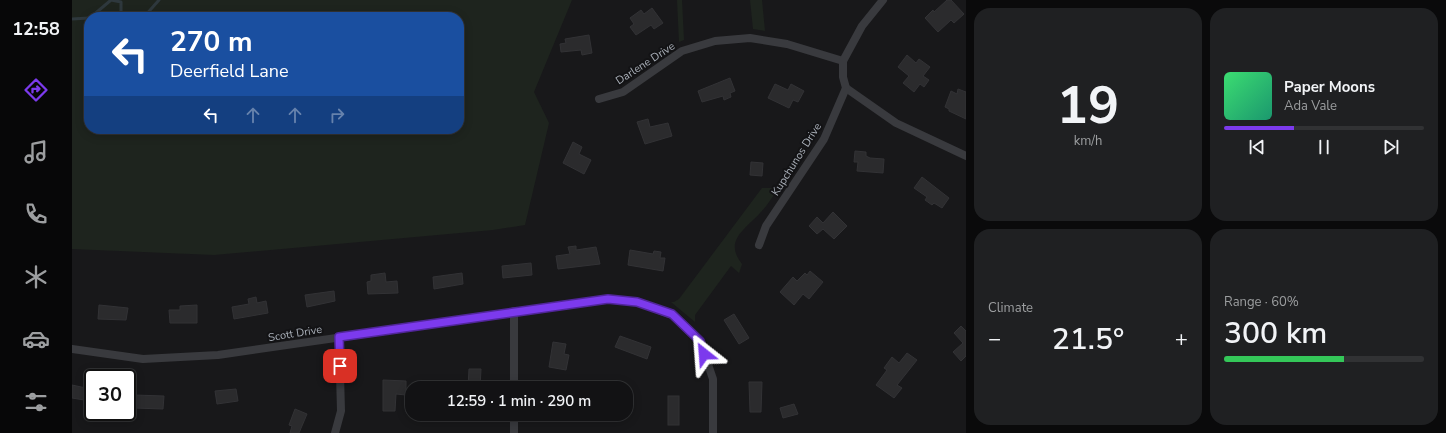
<!DOCTYPE html>
<html lang="en">
<head>
<meta charset="utf-8">
<style>
	:root { --surface:#121214; --page:#1f2022; --text:#f1f3f6; --muted:#9c9ea0; --line:#313234; --accent:#7c3aed }
	body { margin:0; font-family:"Nunito Sans",sans-serif; background:var(--page); color:var(--text); height:100vh; display:flex; flex-direction:column; font-size:15px; white-space:nowrap }
	* { box-sizing:border-box; margin:0 }
	p { font-size:13px; color:var(--muted) }
	.icon { flex:none; width:22px; height:22px; fill:none; stroke:currentColor; stroke-width:2; stroke-linecap:round; stroke-linejoin:round }
	.map { position:relative; flex:1; overflow:hidden }
	.details { display:flex; flex-direction:column; gap:8px; padding:8px; background:#0a0a0b; width:480px }
	.details>* { flex:none }
	.guide { position:absolute; left:12px; top:12px; width:380px; height:122px; border-radius:16px; box-shadow:0 2px 10px #0003,0 0 0 1px var(--line); background:#1a4fa0; color:#fff; overflow:hidden }
	.speed { position:absolute; left:12px; top:369px; display:flex; gap:8px; font-size:20px; font-weight:700; text-align:center }
	.speed>* { display:grid; place-content:center; width:52px; height:52px; border-radius:50%; background:var(--surface); box-shadow:0 2px 10px #0003,0 0 0 1px var(--line); line-height:1 }
	.speed .limit { border:2px solid #111; border-radius:6px; background:#fff; color:#111 }
	.pin { position:absolute; display:grid; place-items:center; width:34px; height:34px; color:#fff; margin:-17px; border-radius:8px; box-shadow:0 2px 6px #0006 }
	.me { position:absolute; width:44px; margin:-22px; rotate:332deg; stroke-linejoin:round; filter:drop-shadow(0 0 3px #0008) }
	.turn { display:flex; align-items:center; gap:14px; height:84px; padding:0 20px; font-size:18px }
	.turn .icon { width:52px; height:52px; stroke-width:2.5 }
	.turn b { display:block; font-size:28px; line-height:34px }
	.lanes { display:flex; align-items:center; height:38px; padding:0 20px; background:#0003; justify-content:center; gap:20px; direction:ltr }
	.lanes .off { opacity:.35 }
	.big { font-size:30px; font-weight:600; line-height:1.1 }
	.details .widget { flex:1; display:flex; flex-direction:column; justify-content:center; gap:6px; min-width:0; padding:0 14px; border-radius:16px; background:var(--page) }
	.details .dial { align-items:center; gap:0 }
	.dial b { font-size:52px; line-height:1 }
	.song { display:flex; align-items:center; gap:12px }
	.cover { width:48px; height:48px; border-radius:6px; background:linear-gradient(135deg,hsl(140 70% 55%),hsl(160 70% 35%)) }
	.played { height:4px; border-radius:2px; background:linear-gradient(90deg,var(--accent) 35%,var(--line) 35%) }
	.keys { display:flex; justify-content:space-around; direction:ltr }
	.heat { display:flex; justify-content:space-between; align-items:center; font-size:22px; direction:ltr }
	.charge { height:6px; border-radius:3px; background:linear-gradient(90deg,#34c759 60%,var(--line) 0) }
	.details .tiles { flex:1; display:grid; gap:8px; grid-template-columns:repeat(2,1fr) }
	.trip { position:absolute; left:333px; top:381px; width:228px; height:40px; border-radius:16px; background:var(--surface); box-shadow:0 2px 10px #0003,0 0 0 1px var(--line); font-weight:600; line-height:40px; text-align:center }
	main { display:flex; flex:1; min-height:0 }
	.menu { display:flex; flex-direction:column; width:72px; justify-content:space-around; align-items:center; background:#070708; color:var(--muted) }
	.menu .icon { width:28px; height:28px }
	.menu .active { color:var(--accent) }
	.menu b { font-size:18px; color:var(--text) }
	.map>svg:first-child { display:block }
	.green { fill:#1e241e; fill-rule:evenodd }
	.lines { fill:none; stroke-linecap:round; stroke-linejoin:round }
	.stream { stroke:#2e383d; stroke-width:3 }
	.building { fill:#2b2b2d; stroke:#323235 }
	.street { stroke:#393a3e; stroke-width:8 }
	.route-casing { stroke:#51269a; stroke-width:10 }
	.route { stroke:#7c3aed; stroke-width:7 }
	.labels { text-anchor:middle; stroke-width:4; stroke-linejoin:round; paint-order:stroke }
	.street-label { font-size:11px; fill:#aab0b9; stroke:#131315 }
</style>
</head>
<body>
<main>
<nav class="menu">
<b>12:58</b>
<svg class="icon active" aria-label="directions" viewBox="0 0 24 24"><path d="M12 3l9 9-9 9-9-9zM9 14v-3h6M13 9l2 2-2 2"/></svg>
<svg class="icon" aria-label="music" viewBox="0 0 24 24"><path d="M9 18V5l10-2v13"/><circle cx="6" cy="18" r="3"/><circle cx="16" cy="16" r="3"/></svg>
<svg class="icon" aria-label="phone" viewBox="0 0 24 24"><path d="M5 4h4l2 5-3 2q2 4 5 5l2-3 5 2v4C11 20 4 13 5 4z"/></svg>
<svg class="icon" aria-label="climate" viewBox="0 0 24 24"><path d="M12 3v18M4 7l16 10M4 17L20 7"/></svg>
<svg class="icon" aria-label="car" viewBox="0 0 24 24"><path d="M5 17H2v-5l4-1 3-4h7l3 4 3 1v5h-3M9 17h6M6 11h13"/><circle cx="7" cy="17" r="2"/><circle cx="17" cy="17" r="2"/></svg>
<svg class="icon" aria-label="filters" viewBox="0 0 24 24"><path d="M4 7h16M4 17h16"/><circle cx="9" cy="7" r="2"/><circle cx="15" cy="17" r="2"/></svg>
</nav>
<div class="map">
<svg width="894" height="433" viewBox="0 0 894 433">
	<rect width="100%" height="100%" fill="#18181a"/>
	<!-- green -->
	<g class="green">
		<path d="M 0,0 L 500,0 L 462,92 L 477,123 L 453,225 L 421,230 L 142,255 L 0,249 ZM 17,17 L 387,17 L 387,129 L 17,129 Z"/>
		<path d="M 605,0 L 610,0 L 612,40 L 607,42 Z"/>
		<path d="M 678,0 L 690,0 L 693,31 L 681,29 Z"/>
		<path d="M 690,188 L 707,188 C 701,196 695,206 688,213 C 674,229 651,240 670,264 L 667,273 L 659,266 L 623,315 L 623,322 L 599,302 L 602,302 L 607,299 Z"/>
	</g>
	<g class="lines">
		<!-- stream -->
		<g class="stream">
			<path d="M 19,17 L 39,0 L 49,2 L 49,14 L 51,17"/>
			<path d="M 72,17 L 87,0"/>
			<path d="M 0,19 L 17,18"/>
		</g>
	</g>
	<!-- building -->
	<g class="building">
		<path d="M 875,0 L 879,0 L 892,14 L 882,23 L 879,20 L 866,32 L 853,18 L 861,10 L 862,12 Z"/>
		<path d="M 580,8 L 591,23 L 582,29 L 579,25 L 564,35 L 558,27 L 562,24 L 558,18 L 569,10 L 572,14 Z"/>
		<path d="M 517,35 L 520,53 L 510,55 L 509,50 L 489,52 L 488,44 L 494,43 L 493,39 Z"/>
		<path d="M 835,55 L 844,63 L 847,59 L 858,67 L 851,76 L 857,80 L 852,87 L 848,84 L 842,92 L 831,83 L 837,76 L 826,67 Z"/>
		<path d="M 658,78 L 663,91 L 658,93 L 659,97 L 652,100 L 651,96 L 630,102 L 626,91 Z"/>
		<path d="M 703,84 L 716,90 L 719,84 L 732,91 L 726,102 L 721,100 L 717,108 L 696,98 Z"/>
		<path d="M 886,89 L 894,92 L 894,119 L 877,111 L 877,109 L 873,107 L 879,91 L 885,94 Z"/>
		<path d="M 576,119 L 578,127 L 596,123 L 600,136 L 573,144 L 565,122 Z"/>
		<path d="M 501,142 L 510,147 L 507,154 L 519,160 L 512,174 L 491,163 Z"/>
		<path d="M 783,151 L 794,152 L 794,156 L 798,158 L 812,159 L 811,173 L 785,171 L 786,162 L 782,162 Z"/>
		<path d="M 679,162 L 691,163 L 690,176 L 678,175 Z"/>
		<path d="M 850,177 L 877,198 L 870,208 L 862,203 L 860,205 L 853,200 L 855,197 L 842,188 Z"/>
		<path d="M 761,212 L 775,226 L 762,239 L 751,229 L 745,234 L 737,226 L 745,217 L 751,223 Z"/>
		<path d="M 504,246 L 504,250 L 524,247 L 528,264 L 486,269 L 484,256 L 498,254 L 496,247 Z"/>
		<path d="M 558,250 L 581,254 L 582,251 L 589,252 L 588,258 L 593,258 L 591,271 L 556,265 Z"/>
		<path d="M 459,263 L 460,275 L 431,278 L 430,266 Z"/>
		<path d="M 738,271 L 751,282 L 737,299 L 731,294 L 722,305 L 708,292 L 721,277 L 725,281 L 733,273 L 735,275 Z"/>
		<path d="M 313,273 L 314,282 L 325,281 L 326,293 L 296,294 L 295,282 L 299,281 L 299,275 Z"/>
		<path d="M 390,273 L 391,284 L 362,289 L 361,277 Z"/>
		<path d="M 262,291 L 263,301 L 235,307 L 233,295 Z"/>
		<path d="M 184,297 L 185,303 L 194,301 L 196,313 L 162,319 L 160,307 L 177,304 L 176,299 Z"/>
		<path d="M 27,305 L 56,308 L 54,320 L 26,319 Z"/>
		<path d="M 125,305 L 125,323 L 98,323 L 97,310 L 108,310 L 108,306 Z"/>
		<path d="M 662,314 L 677,338 L 667,344 L 652,320 Z"/>
		<path d="M 889,326 L 894,331 L 894,356 L 889,361 L 881,352 L 891,343 L 882,333 Z"/>
		<path d="M 548,336 L 579,347 L 575,359 L 543,347 Z"/>
		<path d="M 481,342 L 494,344 L 492,354 L 497,355 L 494,370 L 477,367 Z"/>
		<path d="M 835,353 L 845,360 L 825,385 L 830,388 L 822,398 L 804,385 L 815,370 L 812,368 L 820,357 L 827,363 Z"/>
		<path d="M 397,369 L 409,369 L 408,388 L 396,388 Z"/>
		<path d="M 311,380 L 334,381 L 334,395 L 324,394 L 323,411 L 311,411 Z"/>
		<path d="M 677,382 L 690,382 L 689,412 L 678,412 Z"/>
		<path d="M 0,385 L 14,388 L 12,400 L 0,398 Z"/>
		<path d="M 164,389 L 166,401 L 145,404 L 143,391 Z"/>
		<path d="M 62,395 L 92,396 L 91,409 L 62,408 Z"/>
		<rect x="596" y="396" width="11" height="29"/>
		<path d="M 722,404 L 726,414 L 711,418 L 708,408 Z"/>
		<path d="M 223,409 L 235,414 L 227,433 L 218,433 L 220,426 L 217,425 Z"/>
	</g>
	<g class="lines">
		<!-- street -->
		<g class="street">
			<path d="M 774,88 L 824,123 L 894,156"/>
			<path d="M 527,99 L 551,92 L 610,51 L 643,41 L 678,38 L 715,44 L 771,61"/>
			<path d="M 687,245 L 694,226 L 752,139 L 774,88 L 771,77 L 771,61 L 790,26 L 811,0"/>
			<path d="M 442,311 L 442,388"/>
			<path d="M 0,349 L 71,359 L 146,355 L 536,299 L 565,302 L 600,315 L 628,341 L 641,379 L 641,433"/>
			<path d="M 442,414 L 442,433"/>
			<path d="M 263,433 L 269,411 L 267,337"/>
		</g>
	</g>
	<g class="lines">
		<defs>
			<path id="route" d="M 268,366 L 267,337 L 536,299 L 565,302 L 600,314 L 628,341 L 632,354"/>
		</defs>
		<!-- route casing -->
		<use href="#route" class="route-casing"/>
		<!-- route -->
		<use href="#route" class="route"/>
	</g>
	<g class="labels">
		<!-- street labels -->
		<g class="street-label">
			<text transform="translate(573 63) rotate(-33)" y="4">Darlene Drive</text>
			<text transform="translate(724 159) rotate(-58)" y="4">Kupchunos Drive</text>
			<text transform="translate(223 333) rotate(-9)" y="4">Scott Drive</text>
		</g>
	</g>
</svg>
<div class="speed"><div class="limit">30</div></div>
<div class="pin" style="left:268px;top:366px;background:#d93025"><svg class="icon" aria-label="arrive" viewBox="0 0 24 24"><path d="M6 21V4h12l-3 4 3 4H6"/></svg></div>
<svg class="me" style="left:632px;top:354px" viewBox="-20 -20 40 40"><path d="M0-17L14 15 0 8-14 15z" fill="#7c3aed" stroke="#fff" stroke-width="4"/></svg>
<div class="trip">12:59 · 1 min · 290 m</div>
<div class="guide">
<div class="turn"><svg class="icon" aria-label="left" viewBox="0 0 24 24"><path d="M17 20v-9H6M10 6l-5 5 5 5"/></svg><div><b>270 m</b>Deerfield Lane</div></div>
<div class="lanes"><svg class="icon" aria-label="left" viewBox="0 0 24 24"><path d="M17 20v-9H6M10 6l-5 5 5 5"/></svg><svg class="icon off" aria-label="ahead" viewBox="0 0 24 24"><path d="M12 20V5M6 11l6-6 6 6"/></svg><svg class="icon off" aria-label="ahead" viewBox="0 0 24 24"><path d="M12 20V5M6 11l6-6 6 6"/></svg><svg class="icon off" aria-label="right" viewBox="0 0 24 24"><path d="M7 20v-9h11M14 6l5 5-5 5"/></svg></div>
</div>
</div>
<section class="details">
<div class="tiles">
<div class="widget dial"><b>19</b><p>km/h</p></div>
<div class="widget">
<div class="song"><i class="cover"></i><div><b>Paper Moons</b><p>Ada Vale</p></div></div>
<div class="played"></div>
<div class="keys"><svg class="icon" aria-label="previous" viewBox="0 0 24 24"><path d="M18 5L8 12l10 7zM5 5v14"/></svg><svg class="icon" aria-label="pause" viewBox="0 0 24 24"><path d="M8 5v14M16 5v14"/></svg><svg class="icon" aria-label="next" viewBox="0 0 24 24"><path d="M6 5l10 7-10 7zM19 5v14"/></svg></div>
</div>
<div class="widget"><p>Climate</p>
<div class="heat"><a>−</a><b class="big">21.5°</b><a>+</a></div>
</div>
<div class="widget"><p>Range · 60%</p><b class="big">300 km</b><div class="charge"></div></div>
</div>
</section>
</main>
</body>
</html>
